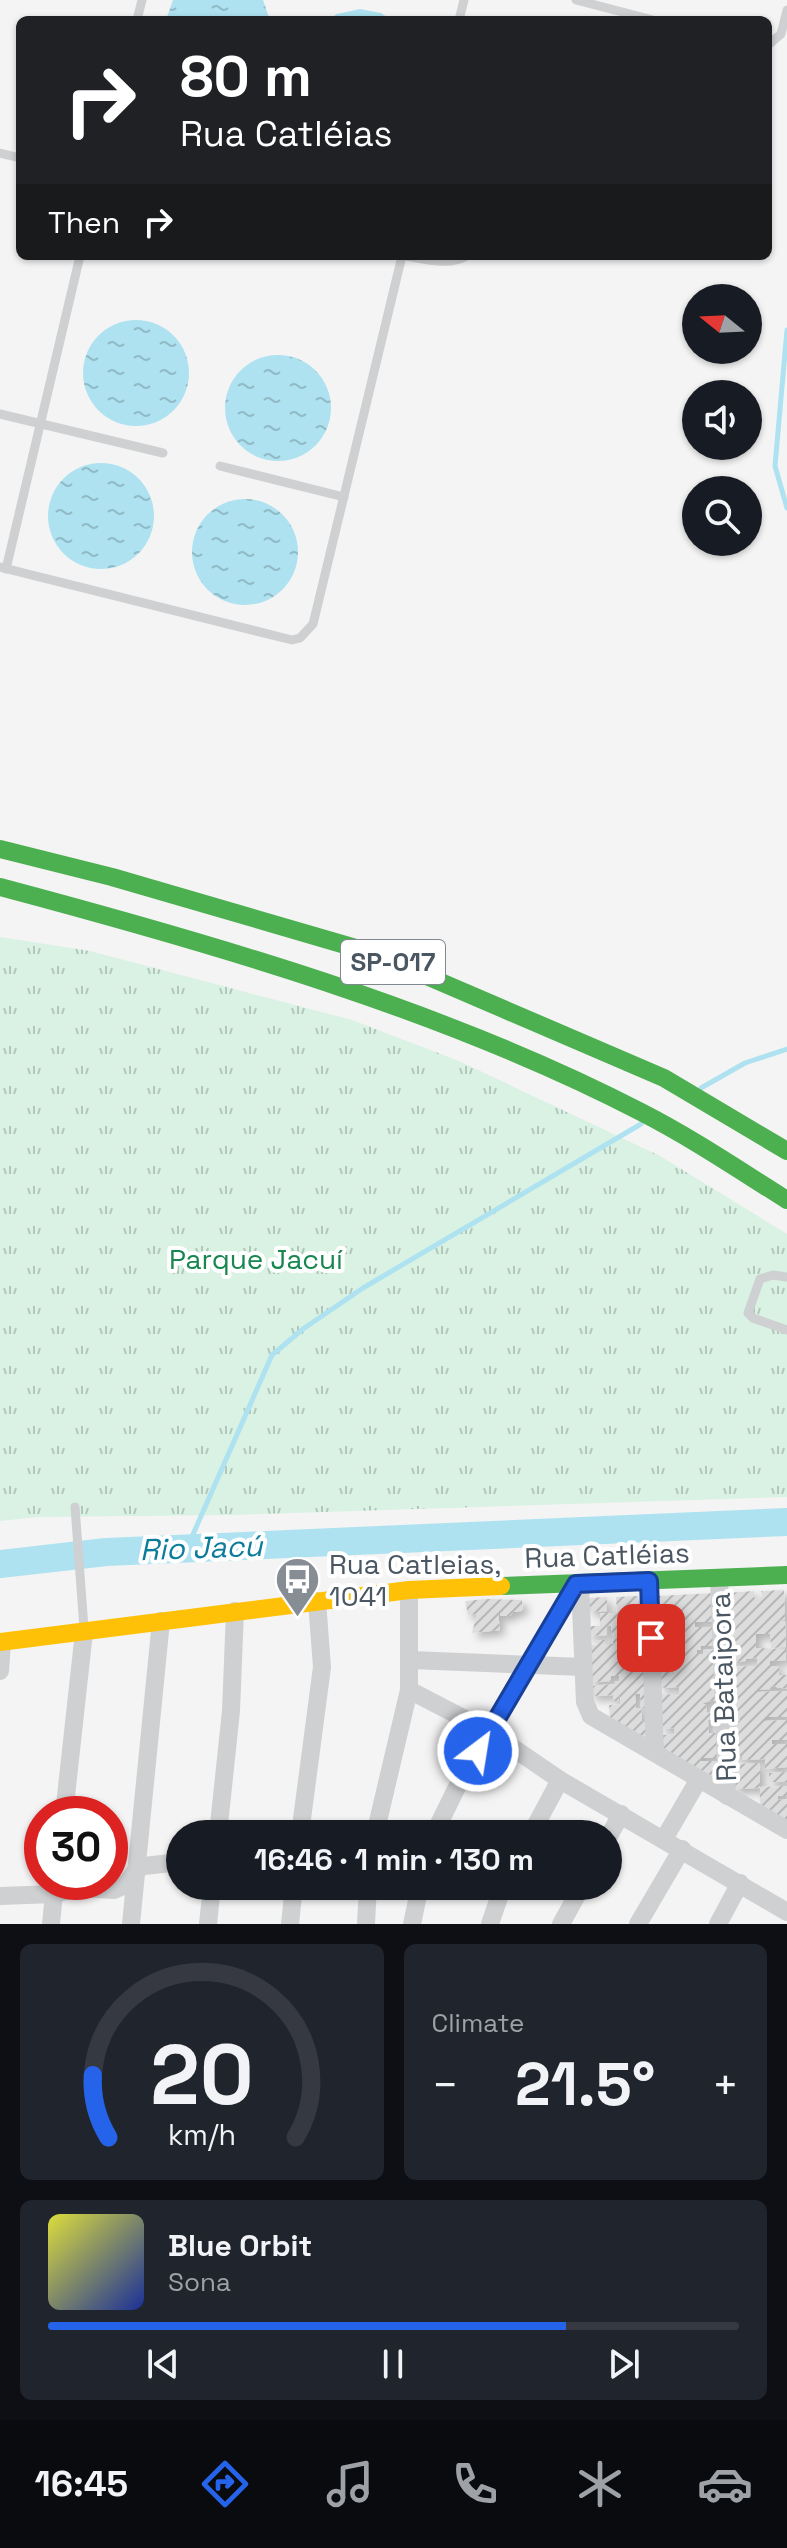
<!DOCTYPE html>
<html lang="en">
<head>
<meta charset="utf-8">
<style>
	:root { --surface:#171b24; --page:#20242c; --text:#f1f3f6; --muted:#9ea1a6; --line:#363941; --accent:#2563eb }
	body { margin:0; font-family:"Space Grotesk",sans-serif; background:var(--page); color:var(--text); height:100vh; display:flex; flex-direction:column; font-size:30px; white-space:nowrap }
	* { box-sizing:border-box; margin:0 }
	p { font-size:26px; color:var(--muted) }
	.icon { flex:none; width:44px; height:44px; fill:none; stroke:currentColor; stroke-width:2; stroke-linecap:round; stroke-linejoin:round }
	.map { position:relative; height:1924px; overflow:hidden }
	.sheet { display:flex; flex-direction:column; gap:20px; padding:20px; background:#0d0f14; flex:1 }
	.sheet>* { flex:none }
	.guide { position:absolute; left:16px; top:16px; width:756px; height:244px; border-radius:12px; box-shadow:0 2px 6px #0004; background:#202124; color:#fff; overflow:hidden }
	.needle { width:52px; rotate:288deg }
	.buttons { position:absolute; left:682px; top:284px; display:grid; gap:16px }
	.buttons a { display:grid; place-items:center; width:80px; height:80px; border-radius:50%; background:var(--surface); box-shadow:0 2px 6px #0004; font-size:40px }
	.speed { position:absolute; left:24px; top:1796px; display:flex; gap:16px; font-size:40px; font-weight:700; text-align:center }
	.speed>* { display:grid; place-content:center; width:104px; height:104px; border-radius:50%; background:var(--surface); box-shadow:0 2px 6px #0004; line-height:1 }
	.speed .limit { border:12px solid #d22; background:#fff; color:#111 }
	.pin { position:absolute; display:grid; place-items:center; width:68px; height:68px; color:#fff; margin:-34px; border-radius:16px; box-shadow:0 4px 12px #0006 }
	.me { position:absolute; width:88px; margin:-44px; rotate:31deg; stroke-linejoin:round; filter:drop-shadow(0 0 6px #0008) }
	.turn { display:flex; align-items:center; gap:28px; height:168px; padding:0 32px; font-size:36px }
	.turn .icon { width:104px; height:104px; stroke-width:2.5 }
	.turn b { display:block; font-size:56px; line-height:68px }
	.then { display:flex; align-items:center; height:76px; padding:0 32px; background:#0003; gap:16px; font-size:30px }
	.big { font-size:60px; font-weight:700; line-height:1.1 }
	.sheet .widget { flex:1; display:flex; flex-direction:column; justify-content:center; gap:12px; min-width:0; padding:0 28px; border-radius:12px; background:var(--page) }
	.sheet .dial { align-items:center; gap:0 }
	.dial svg { height:208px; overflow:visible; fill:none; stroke:var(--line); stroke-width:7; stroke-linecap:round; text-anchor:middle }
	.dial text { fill:var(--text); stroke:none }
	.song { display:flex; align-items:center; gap:24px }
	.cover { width:96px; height:96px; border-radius:12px; background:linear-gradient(135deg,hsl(60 70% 55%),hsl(230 70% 35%)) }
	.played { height:8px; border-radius:4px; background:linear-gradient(90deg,var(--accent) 75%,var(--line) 75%) }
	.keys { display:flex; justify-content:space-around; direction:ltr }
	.heat { display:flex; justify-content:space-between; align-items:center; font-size:44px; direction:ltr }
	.sheet .tiles { flex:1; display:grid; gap:20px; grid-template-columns:1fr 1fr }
	.widget:last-child { grid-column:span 2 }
	.trip { position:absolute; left:166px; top:1820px; width:456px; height:80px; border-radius:40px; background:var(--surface); box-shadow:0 2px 6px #0004; font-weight:700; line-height:80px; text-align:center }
	.menu { display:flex; height:128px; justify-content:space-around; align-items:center; background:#090b0e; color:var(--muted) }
	.menu .icon { width:56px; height:56px }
	.menu .active { color:var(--accent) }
	.menu b { font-size:36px; color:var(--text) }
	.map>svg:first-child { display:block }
	.park { fill:url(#park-tufts) }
	.water { fill:url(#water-ripples) }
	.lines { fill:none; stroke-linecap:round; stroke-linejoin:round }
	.stream { stroke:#aee2f0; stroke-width:5 }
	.river { stroke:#aee2f0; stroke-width:28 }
	.building { fill:url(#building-hatch); filter:url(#shadow) }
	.lane { stroke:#ced0d2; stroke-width:9 }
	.street { stroke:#ced0d2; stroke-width:18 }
	.fast { stroke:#4caf50; stroke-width:18 }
	.slow { stroke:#ffc107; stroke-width:18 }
	.route-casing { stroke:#184099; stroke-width:20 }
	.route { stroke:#2563eb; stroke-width:14 }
	.labels { text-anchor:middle; stroke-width:8; stroke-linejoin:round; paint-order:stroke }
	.shield { fill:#fff; stroke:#808990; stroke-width:2 }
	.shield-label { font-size:26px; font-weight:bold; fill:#4a5661 }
	.park-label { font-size:28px; fill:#17864f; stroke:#fff }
	.street-label { font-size:28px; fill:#4a5661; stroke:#fff }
	.poi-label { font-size:28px; fill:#4a5661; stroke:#fff; text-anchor:start }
	.water-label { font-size:30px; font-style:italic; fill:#0c7c9b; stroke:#fff }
</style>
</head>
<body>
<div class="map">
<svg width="787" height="1924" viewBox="0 0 787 1924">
	<defs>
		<pattern id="park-tufts" width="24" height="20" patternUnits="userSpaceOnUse" patternTransform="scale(2)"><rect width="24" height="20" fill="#d9f2e3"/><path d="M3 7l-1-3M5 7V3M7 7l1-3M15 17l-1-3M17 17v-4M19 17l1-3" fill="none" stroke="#b2c7bb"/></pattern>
		<pattern id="water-ripples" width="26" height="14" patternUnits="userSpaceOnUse" patternTransform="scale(2)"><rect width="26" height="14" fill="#aee2f0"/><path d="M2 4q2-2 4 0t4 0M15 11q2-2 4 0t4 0" fill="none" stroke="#90bac6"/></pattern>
		<pattern id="building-hatch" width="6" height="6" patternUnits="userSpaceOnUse" patternTransform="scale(2)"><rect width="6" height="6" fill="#ddddde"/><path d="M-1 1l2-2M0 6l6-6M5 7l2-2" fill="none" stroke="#b5b6b7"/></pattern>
		<filter id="shadow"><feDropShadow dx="5" dy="5" stdDeviation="4" flood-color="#0004"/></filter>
	</defs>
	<rect width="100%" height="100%" fill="#f4f4f4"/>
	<!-- park -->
	<path class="park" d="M 0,937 L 90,951 L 352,1020 L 459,1061 L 660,1156 L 787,1234 L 787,1497 L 231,1515 L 37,1517 L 0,1521 Z"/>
	<!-- water -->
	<g class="water">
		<path d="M 173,0 L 263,0 L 270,20 L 166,20 Z"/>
		<path d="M 360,9 L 381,13 L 391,20 L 327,20 L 337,14 Z"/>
		<circle cx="136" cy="373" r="53"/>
		<circle cx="278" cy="408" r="53"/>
		<circle cx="101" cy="516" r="53"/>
		<circle cx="245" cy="552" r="53"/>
	</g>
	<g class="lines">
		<!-- stream -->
		<g class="stream">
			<path d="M 787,330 L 775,466 L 787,508"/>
			<path d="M 701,1088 L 745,1063 L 787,1049"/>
			<path d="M 187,1548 L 272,1355 L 303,1329 L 363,1288 L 641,1124"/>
		</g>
		<!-- river -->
		<path class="river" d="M 0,1564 L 106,1552 L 787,1522"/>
	</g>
	<!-- building -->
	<g class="building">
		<path d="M 784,1590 L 785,1620 L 768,1620 L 785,1621 L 786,1647 L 771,1648 L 770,1634 L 756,1634 L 756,1648 L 786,1649 L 786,1660 L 770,1661 L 770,1666 L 779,1666 L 779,1675 L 787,1675 L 787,1689 L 771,1686 L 771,1689 L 758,1690 L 758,1692 L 787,1691 L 787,1717 L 765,1717 L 765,1721 L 787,1720 L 787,1740 L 772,1740 L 772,1744 L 787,1744 L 787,1767 L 765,1769 L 765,1759 L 742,1760 L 742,1756 L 732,1756 L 731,1721 L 740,1721 L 740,1718 L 735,1718 L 734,1704 L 730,1704 L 732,1667 L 757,1666 L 757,1658 L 746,1659 L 746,1661 L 729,1662 L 726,1593 L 754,1591 L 754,1598 L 762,1597 L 761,1591 Z"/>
		<path d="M 714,1593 L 715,1622 L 695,1622 L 695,1627 L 715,1627 L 713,1646 L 700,1646 L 701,1650 L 697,1650 L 697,1654 L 703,1654 L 703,1650 L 716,1649 L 717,1700 L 702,1703 L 706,1705 L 707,1713 L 718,1712 L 718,1719 L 708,1720 L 709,1733 L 718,1733 L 719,1758 L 700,1758 L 701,1761 L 719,1761 L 719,1770 L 714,1770 L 714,1777 L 661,1749 L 661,1735 L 675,1734 L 674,1728 L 661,1729 L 660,1693 L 679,1696 L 679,1687 L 660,1688 L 659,1643 L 675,1641 L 676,1644 L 681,1644 L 681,1637 L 659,1638 L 659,1627 L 672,1626 L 672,1623 L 658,1624 L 658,1596 Z"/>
		<path d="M 638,1596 L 638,1614 L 645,1613 L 646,1648 L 635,1648 L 635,1652 L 627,1652 L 628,1657 L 647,1656 L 647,1666 L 628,1667 L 629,1671 L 647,1671 L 648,1708 L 641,1708 L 640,1694 L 635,1694 L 636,1708 L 641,1708 L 642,1722 L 649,1722 L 649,1741 L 610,1719 L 609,1705 L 620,1704 L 620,1695 L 618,1701 L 614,1701 L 613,1695 L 591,1696 L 590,1686 L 615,1684 L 615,1681 L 619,1681 L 619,1676 L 611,1676 L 611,1681 L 590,1682 L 589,1645 L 597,1645 L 596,1640 L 605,1640 L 605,1644 L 613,1644 L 611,1626 L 606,1626 L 607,1635 L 588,1636 L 588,1626 L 600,1626 L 600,1613 L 617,1613 L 616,1597 Z"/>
		<path d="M 607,1597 L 607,1611 L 590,1612 L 587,1598 Z"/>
		<path d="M 486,1599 L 522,1600 L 523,1609 L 521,1611 L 513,1612 L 510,1616 L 500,1616 L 500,1613 L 498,1613 L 500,1630 L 472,1633 L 477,1614 L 468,1615 L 465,1601 Z"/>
		<path d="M 760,1763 L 760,1787 L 787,1786 L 787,1796 L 778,1796 L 778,1800 L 787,1799 L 787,1820 L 760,1804 L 760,1788 L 733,1789 L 733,1764 Z"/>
		<path d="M 787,1772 L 787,1782 L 769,1782 L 769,1773 Z"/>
	</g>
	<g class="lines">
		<!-- lane -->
		<g class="lane">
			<path d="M 576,0 L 653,20"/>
			<path d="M 137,20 L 142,0"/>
			<path d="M 459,20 L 464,0"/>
			<path d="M 768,45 L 781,34 L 787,10"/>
			<path d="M 0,153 L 20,158"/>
			<path d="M 406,256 C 424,259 449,266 466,256"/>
			<path d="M 0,414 L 163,453"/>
			<path d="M 220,466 L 344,497"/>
			<path d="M 0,567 L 292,640 L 300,638 L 313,624 L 402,256"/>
			<path d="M 6,569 L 80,256"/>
			<path d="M 787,1277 L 773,1275 L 760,1279 L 748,1313 L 753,1318 L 787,1330"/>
			<path d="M 75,1507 L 84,1628"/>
		</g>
		<!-- street -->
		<g class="street">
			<path d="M 719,1578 L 727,1796"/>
			<path d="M 649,1581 L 655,1753"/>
			<path d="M 580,1584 L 585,1702 L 591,1716 L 787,1830"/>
			<path d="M 411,1660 L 582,1667"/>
			<path d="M 0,1671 L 2,1642"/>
			<path d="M 409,1690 L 490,1732 L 560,1780 L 787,1912"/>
			<path d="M 64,1814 L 84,1632"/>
			<path d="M 218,1834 L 231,1711 L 235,1611"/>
			<path d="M 300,1834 L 322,1667 L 317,1601"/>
			<path d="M 375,1834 L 409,1690 L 409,1590"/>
			<path d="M 434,1834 L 456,1789 L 576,1584"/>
			<path d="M 531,1834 L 560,1780"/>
			<path d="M 608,1838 L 621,1814"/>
			<path d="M 664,1839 L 699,1779"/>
			<path d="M 0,1896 L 54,1894 L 78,1888 L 114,1890 L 125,1885 L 136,1870 L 144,1866 L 180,1862"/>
			<path d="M 51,1924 L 55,1883"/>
			<path d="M 131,1924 L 161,1621"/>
			<path d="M 208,1924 L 212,1886"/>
			<path d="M 290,1924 L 294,1886"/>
			<path d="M 366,1924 L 368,1886"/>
			<path d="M 412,1924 L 420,1886"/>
			<path d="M 490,1924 L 503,1886"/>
			<path d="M 561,1924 L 582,1886"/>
			<path d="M 638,1924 L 682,1849"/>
			<path d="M 718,1924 L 740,1883"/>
		</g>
		<!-- fast -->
		<g class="fast">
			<path d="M 0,849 L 112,877 L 359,949 L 401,965 L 664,1078 L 787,1151"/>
			<path d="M 0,887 C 214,944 444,1010 641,1112 C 692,1138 739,1170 787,1200"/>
			<path d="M 501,1586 L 787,1575"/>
		</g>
		<!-- slow -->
		<path class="slow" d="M 0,1642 L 409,1590 L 501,1586"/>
	</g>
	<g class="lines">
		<defs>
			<path id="route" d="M 478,1751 L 576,1584 L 649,1581 L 651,1638"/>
		</defs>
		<!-- route casing -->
		<use href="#route" class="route-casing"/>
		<!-- route -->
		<use href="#route" class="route"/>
	</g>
	<!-- icons -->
	<defs>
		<symbol id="bus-pin" viewBox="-11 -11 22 30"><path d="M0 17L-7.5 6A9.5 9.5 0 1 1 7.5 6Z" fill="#868d94" stroke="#fff"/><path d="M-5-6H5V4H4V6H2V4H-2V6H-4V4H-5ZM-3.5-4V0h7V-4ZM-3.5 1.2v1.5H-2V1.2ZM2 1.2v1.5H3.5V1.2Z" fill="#fff"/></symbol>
	</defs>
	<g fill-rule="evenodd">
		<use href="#bus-pin" x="272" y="1554" width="51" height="69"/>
	</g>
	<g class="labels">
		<!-- shield labels -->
		<rect class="shield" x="341" y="940" width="104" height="44" rx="6"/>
		<g class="shield-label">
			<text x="393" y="971">SP-017</text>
		</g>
		<!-- park labels -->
		<g class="park-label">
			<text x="256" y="1269">Parque Jacuí</text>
		</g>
		<!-- street labels -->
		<g class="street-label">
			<text transform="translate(607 1555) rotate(-2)" y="10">Rua Catléias</text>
			<text transform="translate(723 1687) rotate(-92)" y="10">Rua Bataipora</text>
		</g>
		<!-- poi labels -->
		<g class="poi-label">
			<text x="329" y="1574">Rua Catleias,<tspan x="329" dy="32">1041</tspan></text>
		</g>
		<!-- water labels -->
		<g class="water-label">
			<text transform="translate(201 1548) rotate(-2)" y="10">Rio Jacú</text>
		</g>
	</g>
</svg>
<div class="buttons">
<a><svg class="needle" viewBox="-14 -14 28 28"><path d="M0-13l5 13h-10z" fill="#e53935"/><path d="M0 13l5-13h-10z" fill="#9ea1a6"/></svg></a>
<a><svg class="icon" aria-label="sound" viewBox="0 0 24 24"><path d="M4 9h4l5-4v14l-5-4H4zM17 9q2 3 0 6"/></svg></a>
<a><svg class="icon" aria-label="search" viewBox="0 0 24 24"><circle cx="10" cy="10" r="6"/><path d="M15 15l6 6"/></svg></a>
</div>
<div class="speed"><div class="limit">30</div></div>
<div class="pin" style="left:651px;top:1638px;background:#d93025"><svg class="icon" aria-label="arrive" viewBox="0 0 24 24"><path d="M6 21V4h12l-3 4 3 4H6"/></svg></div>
<svg class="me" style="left:478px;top:1751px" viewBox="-20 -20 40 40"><circle r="17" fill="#2563eb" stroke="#fff" stroke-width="3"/><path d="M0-11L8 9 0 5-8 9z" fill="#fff"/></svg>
<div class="trip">16:46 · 1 min · 130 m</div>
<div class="guide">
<div class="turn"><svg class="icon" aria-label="right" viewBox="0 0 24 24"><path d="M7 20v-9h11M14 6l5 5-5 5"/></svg><div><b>80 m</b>Rua Catléias</div></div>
<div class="then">Then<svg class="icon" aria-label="right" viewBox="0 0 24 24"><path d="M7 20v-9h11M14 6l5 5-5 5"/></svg></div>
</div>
</div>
<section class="sheet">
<div class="tiles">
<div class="widget dial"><svg viewBox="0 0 100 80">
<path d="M14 69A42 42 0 1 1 86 69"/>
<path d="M14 69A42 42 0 0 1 8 45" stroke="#2563eb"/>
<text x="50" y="56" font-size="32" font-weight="700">20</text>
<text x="50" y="72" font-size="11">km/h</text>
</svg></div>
<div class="widget"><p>Climate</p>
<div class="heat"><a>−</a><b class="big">21.5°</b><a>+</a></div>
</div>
<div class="widget">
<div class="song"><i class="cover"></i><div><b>Blue Orbit</b><p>Sona</p></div></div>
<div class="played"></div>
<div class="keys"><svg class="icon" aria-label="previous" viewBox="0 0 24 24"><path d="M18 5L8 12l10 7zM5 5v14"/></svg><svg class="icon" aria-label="pause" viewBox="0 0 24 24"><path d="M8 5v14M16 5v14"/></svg><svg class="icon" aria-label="next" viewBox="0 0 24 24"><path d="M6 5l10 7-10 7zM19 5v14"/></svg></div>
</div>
</div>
</section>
<nav class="menu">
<b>16:45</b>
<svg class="icon active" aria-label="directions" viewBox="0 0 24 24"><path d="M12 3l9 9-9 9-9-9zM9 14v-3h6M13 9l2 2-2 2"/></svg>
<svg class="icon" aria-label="music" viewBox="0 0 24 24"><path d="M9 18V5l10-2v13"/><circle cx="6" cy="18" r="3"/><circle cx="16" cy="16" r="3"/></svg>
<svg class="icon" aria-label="phone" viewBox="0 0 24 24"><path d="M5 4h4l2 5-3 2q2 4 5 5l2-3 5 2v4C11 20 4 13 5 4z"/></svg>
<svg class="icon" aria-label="climate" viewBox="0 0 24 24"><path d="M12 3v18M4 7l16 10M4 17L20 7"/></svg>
<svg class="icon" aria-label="car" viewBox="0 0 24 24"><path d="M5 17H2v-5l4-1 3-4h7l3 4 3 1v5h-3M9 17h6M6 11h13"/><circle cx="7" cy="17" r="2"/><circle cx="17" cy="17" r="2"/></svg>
</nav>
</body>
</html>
